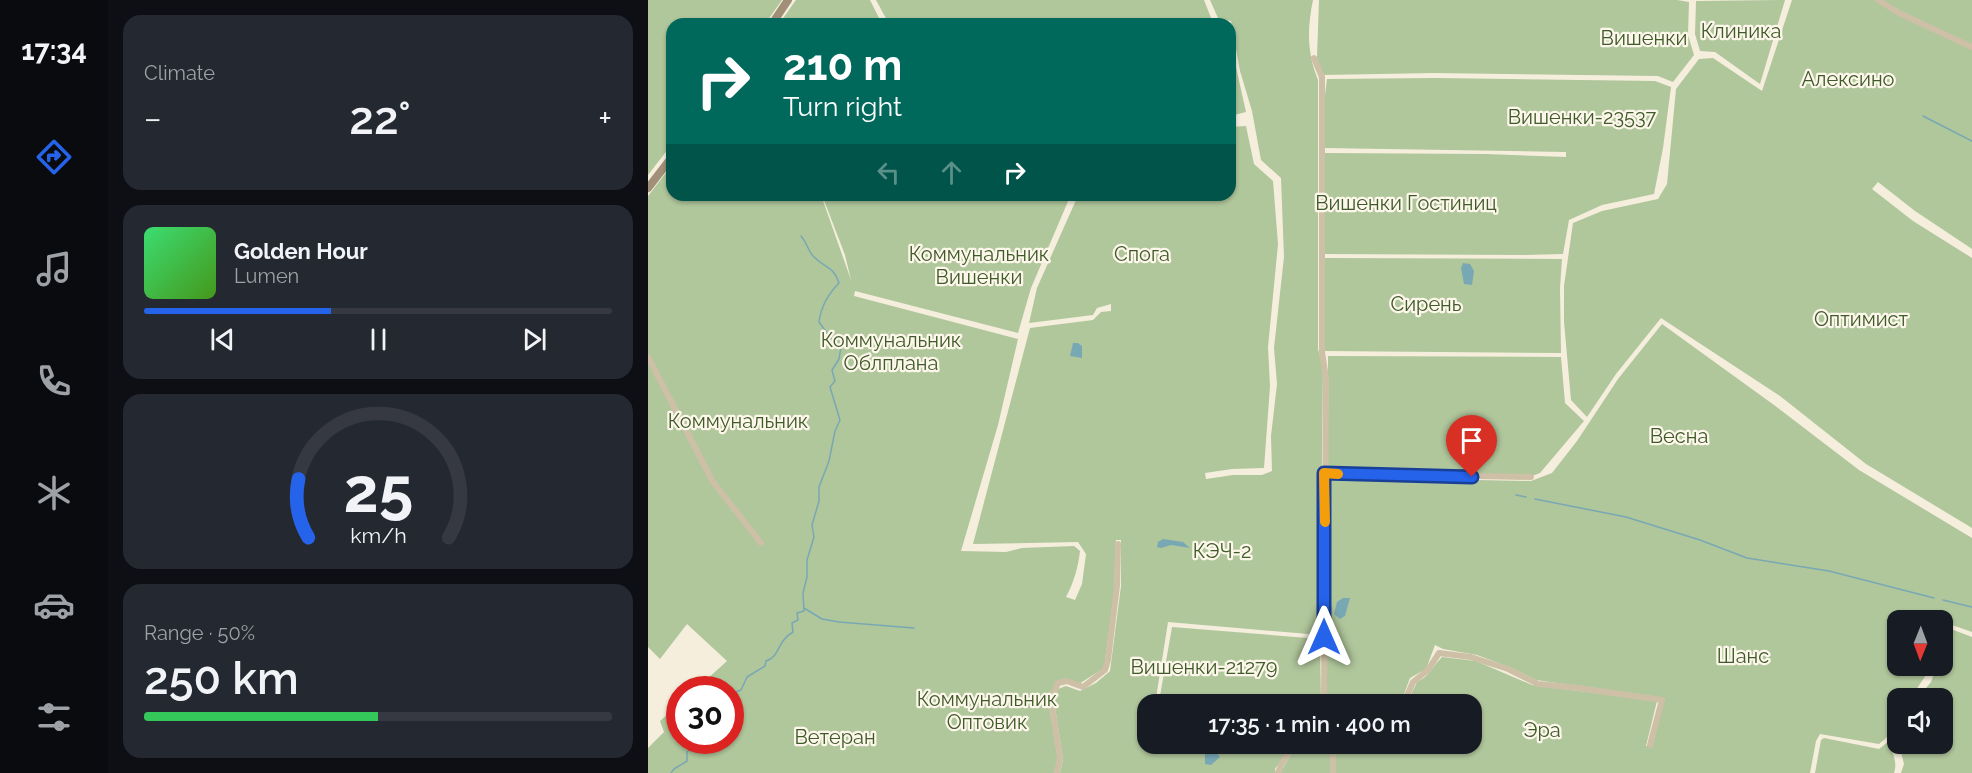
<!DOCTYPE html>
<html lang="en">
<head>
<meta charset="utf-8">
<style>
	:root { --surface:#171b24; --page:#242831; --text:#f1f3f6; --muted:#9ea1a6; --line:#363941; --accent:#2563eb }
	body { margin:0; font-family:Raleway,sans-serif; background:var(--page); color:var(--text); height:100vh; display:flex; flex-direction:column; font-size:22px; white-space:nowrap }
	* { box-sizing:border-box; margin:0 }
	p { font-size:20px; color:var(--muted) }
	.icon { flex:none; width:33px; height:33px; fill:none; stroke:currentColor; stroke-width:2; stroke-linecap:round; stroke-linejoin:round }
	.map { position:relative; flex:1; overflow:hidden }
	.panel { display:flex; flex-direction:column; gap:15px; padding:15px; background:#0d0f14; width:540px }
	.panel>* { flex:none }
	.top-card { position:absolute; left:18px; top:18px; width:570px; height:183px; border-radius:18px; box-shadow:0 2px 4px #0004; background:#00695c; color:#fff; overflow:hidden }
	.needle { width:39px; rotate:181deg }
	.buttons { position:absolute; left:1239px; top:610px; display:grid; gap:12px }
	.buttons a { display:grid; place-items:center; width:66px; height:66px; border-radius:12px; background:var(--surface); box-shadow:0 2px 4px #0004; font-size:30px }
	.speed { position:absolute; left:18px; top:676px; display:flex; gap:12px; font-size:30px; font-weight:700; text-align:center }
	.speed>* { display:grid; place-content:center; width:78px; height:78px; border-radius:50%; background:var(--surface); box-shadow:0 2px 4px #0004; line-height:1 }
	.speed .limit { border:9px solid #d22; background:#fff; color:#111 }
	.pin { position:absolute; display:grid; place-items:center; width:51px; height:51px; color:#fff; margin:-62px -26px; border-radius:50% 50% 50% 0; rotate:-45deg; box-shadow:0 0 6px #0007 }
	.pin .icon { rotate:45deg }
	.me { position:absolute; width:66px; margin:-33px; rotate:0deg; stroke-linejoin:round; filter:drop-shadow(0 0 4px #0008) }
	.turn { display:flex; align-items:center; gap:21px; height:126px; padding:0 18px; font-size:27px }
	.turn .icon { width:78px; height:78px; stroke-width:2.5 }
	.turn b { display:block; font-size:42px; line-height:51px }
	.lanes { display:flex; align-items:center; height:57px; padding:0 18px; background:#0003; justify-content:center; gap:30px; direction:ltr }
	.lanes .off { opacity:.35 }
	.big { font-size:45px; font-weight:600; line-height:1.1 }
	.panel .tile { flex:1; display:flex; flex-direction:column; justify-content:center; gap:9px; min-width:0; padding:0 21px; border-radius:18px; background:var(--page) }
	.panel .dial { align-items:center; gap:0 }
	.dial svg { height:156px; overflow:visible; fill:none; stroke:var(--line); stroke-width:7; stroke-linecap:round; text-anchor:middle }
	.dial text { fill:var(--text); stroke:none }
	.song { display:flex; align-items:center; gap:18px }
	.cover { width:72px; height:72px; border-radius:9px; background:linear-gradient(135deg,hsl(140 70% 55%),hsl(100 70% 35%)) }
	.played { height:6px; border-radius:3px; background:linear-gradient(90deg,var(--accent) 40%,var(--line) 40%) }
	.keys { display:flex; justify-content:space-around; direction:ltr }
	.heat { display:flex; justify-content:space-between; align-items:center; font-size:33px; direction:ltr }
	.charge { height:9px; border-radius:4px; background:linear-gradient(90deg,#34c759 50%,var(--line) 0) }
	.trip { position:absolute; left:489px; top:694px; width:345px; height:60px; border-radius:18px; background:var(--surface); box-shadow:0 2px 4px #0004; font-weight:600; line-height:60px; text-align:center }
	main { display:flex; flex:1; min-height:0 }
	.dock { display:flex; flex-direction:column; width:108px; justify-content:space-around; align-items:center; background:#090b0e; color:var(--muted) }
	.dock .icon { width:42px; height:42px }
	.dock .selected { color:var(--accent) }
	.dock b { font-size:27px; color:var(--text) }
	.map>svg:first-child { display:block }
	.green { fill:#b0c69b; fill-rule:evenodd }
	.water { fill:#79a8b5 }
	.lines { fill:none; stroke-linecap:round; stroke-linejoin:round }
	.stream { stroke:#79a8b5; stroke-width:1.5 }
	.street { stroke:#cec0a7; stroke-width:6 }
	.secondary { stroke:#a28f78; stroke-width:8 }
	.route-casing { stroke:#184099; stroke-width:15 }
	.route { stroke:#2563eb; stroke-width:10 }
	.slow { stroke:#f59e0b; stroke-width:10 }
	.labels { text-anchor:middle; stroke-width:4.5; stroke-linejoin:round; paint-order:stroke }
	.park-label { font-size:20px; fill:#405b2a; stroke:#fcf7ea }
</style>
</head>
<body>
<main>
<nav class="dock">
<b>17:34</b>
<svg class="icon selected" aria-label="directions" viewBox="0 0 24 24"><path d="M12 3l9 9-9 9-9-9zM9 14v-3h6M13 9l2 2-2 2"/></svg>
<svg class="icon" aria-label="music" viewBox="0 0 24 24"><path d="M9 18V5l10-2v13"/><circle cx="6" cy="18" r="3"/><circle cx="16" cy="16" r="3"/></svg>
<svg class="icon" aria-label="phone" viewBox="0 0 24 24"><path d="M5 4h4l2 5-3 2q2 4 5 5l2-3 5 2v4C11 20 4 13 5 4z"/></svg>
<svg class="icon" aria-label="climate" viewBox="0 0 24 24"><path d="M12 3v18M4 7l16 10M4 17L20 7"/></svg>
<svg class="icon" aria-label="car" viewBox="0 0 24 24"><path d="M5 17H2v-5l4-1 3-4h7l3 4 3 1v5h-3M9 17h6M6 11h13"/><circle cx="7" cy="17" r="2"/><circle cx="17" cy="17" r="2"/></svg>
<svg class="icon" aria-label="filters" viewBox="0 0 24 24"><path d="M4 7h16M4 17h16"/><circle cx="9" cy="7" r="2"/><circle cx="15" cy="17" r="2"/></svg>
</nav>
<section class="panel">
<div class="tile"><p>Climate</p>
<div class="heat"><a>−</a><b class="big">22°</b><a>+</a></div>
</div>
<div class="tile">
<div class="song"><i class="cover"></i><div><b>Golden Hour</b><p>Lumen</p></div></div>
<div class="played"></div>
<div class="keys"><svg class="icon" aria-label="previous" viewBox="0 0 24 24"><path d="M18 5L8 12l10 7zM5 5v14"/></svg><svg class="icon" aria-label="pause" viewBox="0 0 24 24"><path d="M8 5v14M16 5v14"/></svg><svg class="icon" aria-label="next" viewBox="0 0 24 24"><path d="M6 5l10 7-10 7zM19 5v14"/></svg></div>
</div>
<div class="tile dial"><svg viewBox="0 0 100 80">
<path d="M14 69A42 42 0 1 1 86 69"/>
<path d="M14 69A42 42 0 0 1 9 39" stroke="#2563eb"/>
<text x="50" y="56" font-size="32" font-weight="700">25</text>
<text x="50" y="72" font-size="11">km/h</text>
</svg></div>
<div class="tile"><p>Range · 50%</p><b class="big">250 km</b><div class="charge"></div></div>
</section>
<div class="map">
<svg width="1324" height="773" viewBox="0 0 1324 773">
	<rect width="100%" height="100%" fill="#f5eedd"/>
	<!-- green -->
	<g class="green">
		<path d="M 0,0 L 134,0 L 117,24 L 24,24 L 24,144 L 0,175 Z"/>
		<path d="M 148,0 L 222,0 L 234,24 L 131,24 Z"/>
		<path d="M 228,0 L 556,0 L 565,23 L 570,24 L 241,24 Z"/>
		<path d="M 562,0 L 665,0 C 659,29 659,53 670,80 L 670,349 L 675,367 L 672,635 L 520,622 L 508,698 L 512,696 L 524,627 L 672,639 L 673,704 L 500,705 L 500,744 L 645,744 L 627,769 L 628,773 L 412,773 L 415,759 L 406,701 L 410,689 L 418,686 L 432,691 L 448,683 L 462,671 L 473,586 L 473,540 L 468,540 L 466,593 L 456,668 L 431,684 L 416,679 L 400,699 L 410,760 L 406,773 L 0,773 L 0,748 L 16,732 L 12,721 L 31,704 L 32,741 L 82,741 L 82,690 L 47,690 L 79,661 L 39,624 L 12,659 L 0,647 L 0,196 L 24,165 L 24,195 L 173,195 L 203,280 L 197,255 L 174,195 L 582,195 L 582,127 L 598,126 L 606,164 L 625,181 L 630,244 L 620,347 L 622,386 L 616,468 L 584,469 L 557,473 L 558,479 L 585,475 L 614,475 L 624,471 L 623,436 L 629,384 L 626,348 L 636,257 L 633,178 L 613,160 L 604,111 L 592,71 L 583,21 L 570,18 ZM 421,199 L 428,200 L 389,288 L 381,323 L 445,315 L 449,308 L 463,304 L 463,311 L 453,312 L 445,320 L 382,328 L 325,544 L 430,542 L 438,554 L 434,584 L 427,600 L 418,597 C 426,582 430,568 432,551 L 426,546 L 374,548 L 358,552 L 313,551 L 350,425 L 370,339 L 206,296 L 207,291 L 370,333 L 383,288 Z"/>
		<path d="M 671,0 L 1029,0 L 1041,2 L 1040,35 L 1046,55 L 1025,82 L 1010,76 L 786,73 L 675,75 L 669,58 Z"/>
		<path d="M 1137,0 L 1112,84 L 1067,52 L 1052,51 L 1047,34 L 1048,1 Z"/>
		<path d="M 1144,0 L 1324,0 L 1324,249 L 1267,211 L 1230,182 L 1224,189 L 1265,221 L 1324,258 L 1324,528 L 1218,464 L 1132,396 L 1013,318 L 968,374 L 939,417 L 923,400 L 916,322 L 916,286 L 925,223 L 954,211 L 1010,199 L 1019,184 L 1028,89 L 1051,59 L 1065,58 L 1114,91 Z"/>
		<path d="M 582,40 L 598,112 L 582,116 Z"/>
		<path d="M 788,78 L 1007,81 L 1023,87 L 1015,148 L 1006,194 L 954,205 L 921,220 L 915,254 L 877,255 L 675,254 L 675,153 L 838,154 L 918,157 L 918,152 L 676,148 L 676,103 L 679,79 Z"/>
		<path d="M 677,258 L 914,259 L 912,288 L 913,353 L 676,351 Z"/>
		<path d="M 1014,324 L 1126,405 L 1211,470 L 1324,538 L 1324,632 L 1284,618 L 1285,614 L 1281,613 L 1277,621 L 1250,621 L 1250,666 L 1284,666 L 1262,699 L 1250,699 C 1249,718 1248,732 1231,744 L 1172,734 L 1168,741 L 1162,773 L 688,773 L 688,744 L 824,744 L 824,705 L 758,705 L 769,682 C 782,676 784,667 794,657 L 828,661 L 884,685 L 1009,701 L 998,746 L 1002,746 L 1016,698 L 888,680 L 864,668 L 829,655 L 795,649 L 787,645 L 778,669 L 762,678 L 752,705 L 678,705 L 682,477 L 883,481 L 904,473 L 929,441 L 970,379 Z"/>
		<path d="M 680,356 L 913,357 L 917,403 L 936,421 L 892,473 L 884,476 L 680,472 Z"/>
		<path d="M 1295,626 L 1324,637 L 1324,773 L 1253,773 L 1256,764 L 1251,744 L 1294,744 L 1294,699 L 1269,699 L 1283,682 L 1289,666 L 1294,666 Z"/>
		<path d="M 1176,738 L 1231,749 L 1241,741 C 1244,753 1250,761 1246,773 L 1167,773 L 1173,740 Z"/>
		<path d="M 649,744 L 683,744 L 683,773 L 632,773 Z"/>
	</g>
	<!-- water -->
	<g class="water">
		<path d="M 815,263 L 822,264 L 826,271 L 824,285 L 816,284 L 813,268 Z"/>
		<path d="M 425,343 L 430,343 L 434,346 L 434,358 L 422,356 Z"/>
		<path d="M 825,453 L 830,456 L 831,464 L 828,470 L 824,472 L 818,468 L 821,454 Z"/>
		<path d="M 515,539 L 535,542 L 542,548 L 523,545 L 513,548 L 509,547 L 510,542 Z"/>
		<path d="M 695,598 L 702,598 L 697,616 L 692,619 L 686,614 L 689,602 Z"/>
		<path d="M 564,749 L 568,752 L 572,757 L 563,765 L 557,764 L 557,754 Z"/>
	</g>
	<g class="lines">
		<!-- stream -->
		<g class="stream">
			<path d="M 1275,116 L 1324,141"/>
			<path d="M 868,495 L 878,497"/>
			<path d="M 887,499 L 978,517 L 1052,540 L 1099,558 L 1181,571 L 1286,598"/>
			<path d="M 1295,600 L 1324,607"/>
			<path d="M 156,608 L 174,619 L 191,622 L 266,628"/>
			<path d="M 82,694 L 93,690 L 99,677 L 117,666 L 118,661 C 133,656 128,642 145,632 L 144,623 L 150,620 L 149,613 L 156,611 L 155,593 L 159,577 L 159,560 L 166,537 L 164,525 L 171,501 L 171,487 L 181,461 L 187,431 L 192,420 L 182,387 L 187,381 L 184,370 L 191,359 L 193,347 L 182,337 L 171,322 C 173,307 180,294 191,283 C 186,266 176,268 165,256 C 159,249 160,244 153,236"/>
			<path d="M 82,699 L 82,701"/>
			<path d="M 23,773 L 26,769 L 39,761 L 39,752 L 46,746 L 48,741"/>
		</g>
		<!-- street -->
		<g class="street">
			<path d="M 1230,0 L 1251,13 L 1324,47"/>
			<path d="M 666,58 L 674,77 L 674,352 L 678,378 L 676,705"/>
			<path d="M 0,357 L 65,482 L 113,543"/>
			<path d="M 677,473 L 883,477"/>
			<path d="M 755,705 L 765,682 L 780,670 L 791,653 L 823,657 L 860,669 L 890,684 L 930,688 L 1014,700 L 1002,745"/>
			<path d="M 409,773 L 412,758 L 403,700 L 410,683 L 419,681 L 435,687 L 457,670 L 460,660 L 469,586 L 470,544"/>
			<path d="M 630,773 L 633,765 L 646,744"/>
			<path d="M 685,773 L 685,744"/>
		</g>
		<!-- secondary -->
		<g class="secondary">
			<path d="M 124,24 L 140,0"/>
			<path d="M 0,188 L 24,157"/>
		</g>
	</g>
	<g class="lines">
		<defs>
			<path id="route" d="M 676,637 L 676,473 L 824,477"/>
		</defs>
		<!-- route casing -->
		<use href="#route" class="route-casing"/>
		<!-- route -->
		<use href="#route" class="route"/>
		<!-- slow -->
		<path class="slow" d="M 677,522 L 676,473 L 690,474"/>
	</g>
	<g class="labels">
		<!-- park labels -->
		<g class="park-label">
			<text x="1093" y="38">Клиника</text>
			<text x="996" y="45">Вишенки</text>
			<text x="1200" y="86">Алексино</text>
			<text x="934" y="124">Вишенки-23537</text>
			<text x="758" y="210">Вишенки Гостиниц</text>
			<text x="331" y="261">Коммунальник<tspan x="331" dy="23">Вишенки</tspan></text>
			<text x="494" y="261">Спога</text>
			<text x="778" y="311">Сирень</text>
			<text x="1213" y="326">Оптимист</text>
			<text x="243" y="347">Коммунальник<tspan x="243" dy="23">Облплана</tspan></text>
			<text x="90" y="428">Коммунальник</text>
			<text x="1031" y="443">Весна</text>
			<text x="574" y="558">КЭЧ-2</text>
			<text x="1095" y="663">Шанс</text>
			<text x="556" y="674">Вишенки-21279</text>
			<text x="339" y="706">Коммунальник<tspan x="339" dy="23">Оптовик</tspan></text>
			<text x="894" y="737">Эра</text>
			<text x="187" y="744">Ветеран</text>
		</g>
	</g>
</svg>
<div class="buttons">
<a><svg class="needle" viewBox="-14 -14 28 28"><path d="M0-13l5 13h-10z" fill="#e53935"/><path d="M0 13l5-13h-10z" fill="#9ea1a6"/></svg></a>
<a><svg class="icon" aria-label="sound" viewBox="0 0 24 24"><path d="M4 9h4l5-4v14l-5-4H4zM17 9q2 3 0 6"/></svg></a>
</div>
<div class="speed"><div class="limit">30</div></div>
<div class="pin" style="left:824px;top:477px;background:#d93025"><svg class="icon" aria-label="arrive" viewBox="0 0 24 24"><path d="M6 21V4h12l-3 4 3 4H6"/></svg></div>
<svg class="me" style="left:676px;top:637px" viewBox="-20 -20 40 40"><path d="M0-17L14 15 0 8-14 15z" fill="#2563eb" stroke="#fff" stroke-width="4"/></svg>
<div class="trip">17:35 · 1 min · 400 m</div>
<div class="top-card">
<div class="turn"><svg class="icon" aria-label="right" viewBox="0 0 24 24"><path d="M7 20v-9h11M14 6l5 5-5 5"/></svg><div><b>210 m</b>Turn right</div></div>
<div class="lanes"><svg class="icon off" aria-label="left" viewBox="0 0 24 24"><path d="M17 20v-9H6M10 6l-5 5 5 5"/></svg><svg class="icon off" aria-label="ahead" viewBox="0 0 24 24"><path d="M12 20V5M6 11l6-6 6 6"/></svg><svg class="icon" aria-label="right" viewBox="0 0 24 24"><path d="M7 20v-9h11M14 6l5 5-5 5"/></svg></div>
</div>
</div>
</main>
</body>
</html>
